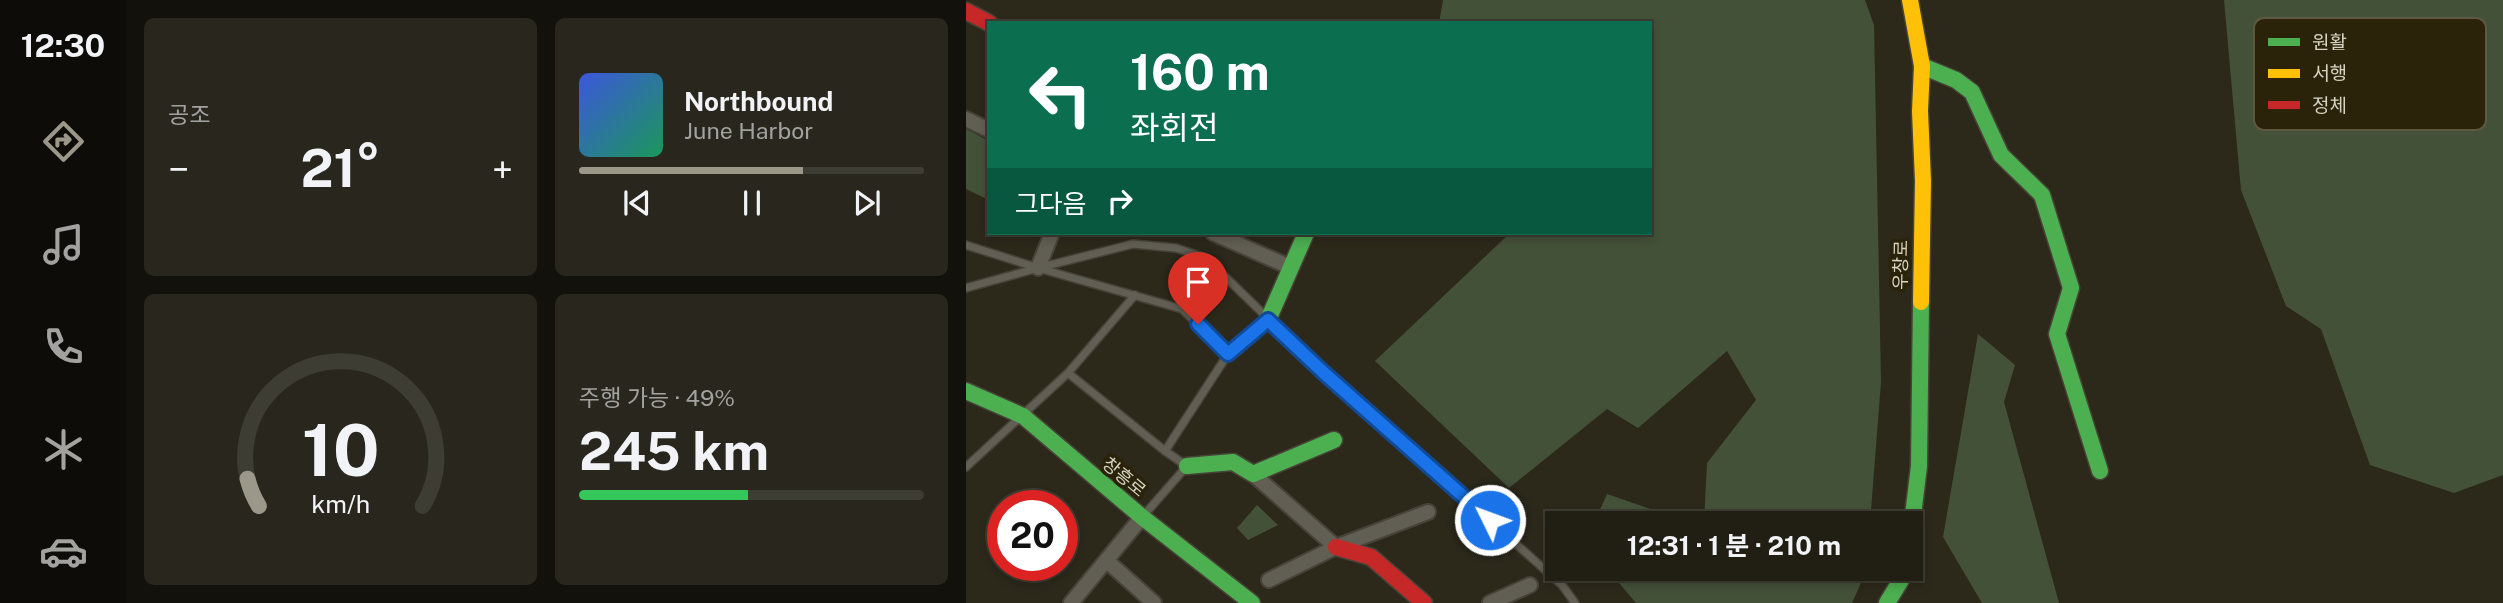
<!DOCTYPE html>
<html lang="ko">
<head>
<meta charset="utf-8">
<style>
	:root { --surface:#211f14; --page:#29271d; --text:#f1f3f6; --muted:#a2a2a0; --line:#3e3d34; --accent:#9b9889 }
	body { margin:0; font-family:"Public Sans","Noto Sans KR",sans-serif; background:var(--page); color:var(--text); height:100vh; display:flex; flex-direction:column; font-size:26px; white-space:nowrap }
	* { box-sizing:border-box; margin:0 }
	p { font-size:23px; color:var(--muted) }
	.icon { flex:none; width:38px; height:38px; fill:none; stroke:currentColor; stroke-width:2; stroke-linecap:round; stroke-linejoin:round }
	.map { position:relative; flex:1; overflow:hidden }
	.panel { display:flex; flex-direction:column; gap:18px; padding:18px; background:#12110b; width:840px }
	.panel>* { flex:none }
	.guide { position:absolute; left:21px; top:21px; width:665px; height:214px; border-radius:0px; box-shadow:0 4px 10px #0003,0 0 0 2px var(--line); background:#0b6e4f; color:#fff; overflow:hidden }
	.speed { position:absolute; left:21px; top:490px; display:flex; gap:14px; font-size:35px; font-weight:700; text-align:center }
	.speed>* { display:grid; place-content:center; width:91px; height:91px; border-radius:50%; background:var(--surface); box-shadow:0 4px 10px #0003,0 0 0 2px var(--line); line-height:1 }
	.speed .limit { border:10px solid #d22; background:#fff; color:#111 }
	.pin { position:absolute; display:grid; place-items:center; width:60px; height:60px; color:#fff; margin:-72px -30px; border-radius:50% 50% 50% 0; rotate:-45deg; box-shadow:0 0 7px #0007 }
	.pin .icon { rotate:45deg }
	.me { position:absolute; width:77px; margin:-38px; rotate:312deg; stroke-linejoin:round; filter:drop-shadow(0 0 5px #0008) }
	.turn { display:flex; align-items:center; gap:24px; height:147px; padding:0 28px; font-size:32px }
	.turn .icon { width:91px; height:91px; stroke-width:2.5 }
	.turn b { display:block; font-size:49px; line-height:60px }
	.then { display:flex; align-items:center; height:66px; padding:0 28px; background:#0003; gap:14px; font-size:26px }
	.big { font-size:52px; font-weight:700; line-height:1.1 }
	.panel .widget { flex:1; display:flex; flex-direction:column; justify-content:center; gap:10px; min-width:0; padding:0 24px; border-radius:10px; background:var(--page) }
	.panel .dial { align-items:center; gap:0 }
	.dial svg { height:182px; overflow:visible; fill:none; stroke:var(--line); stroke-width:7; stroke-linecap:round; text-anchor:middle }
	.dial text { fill:var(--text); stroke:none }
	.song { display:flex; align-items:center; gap:21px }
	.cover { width:84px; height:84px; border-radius:10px; background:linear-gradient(135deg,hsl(230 70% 55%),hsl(150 70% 35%)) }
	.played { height:7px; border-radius:4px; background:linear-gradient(90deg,var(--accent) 65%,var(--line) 65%) }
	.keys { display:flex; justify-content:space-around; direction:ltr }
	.heat { display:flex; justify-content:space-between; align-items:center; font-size:38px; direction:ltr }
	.charge { height:10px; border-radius:5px; background:linear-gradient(90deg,#34c759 49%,var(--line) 0) }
	.panel .tiles { flex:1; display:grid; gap:18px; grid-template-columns:repeat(2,1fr) }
	.trip { position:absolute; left:579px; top:511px; width:378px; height:70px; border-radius:0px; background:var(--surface); box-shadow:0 4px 10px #0003,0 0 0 2px var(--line); font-weight:700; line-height:70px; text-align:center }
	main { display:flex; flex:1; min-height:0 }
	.tab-bar { display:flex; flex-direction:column; width:126px; justify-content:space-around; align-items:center; background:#0d0c08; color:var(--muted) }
	.tab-bar .icon { width:49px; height:49px }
	.tab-bar .active { color:var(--accent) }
	.tab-bar b { font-size:32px; color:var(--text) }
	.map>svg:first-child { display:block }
	.green { fill:#445139 }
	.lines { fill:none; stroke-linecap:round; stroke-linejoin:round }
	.lane-casing { stroke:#474338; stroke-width:10 }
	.street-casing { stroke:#474338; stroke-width:18 }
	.fast-casing { stroke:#474338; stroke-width:19 }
	.slow-casing { stroke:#474338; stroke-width:19 }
	.jam-casing { stroke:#474338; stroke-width:19 }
	.lane { stroke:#615e53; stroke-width:7 }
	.street { stroke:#615e53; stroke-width:14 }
	.fast { stroke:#4caf50; stroke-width:16 }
	.slow { stroke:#ffc107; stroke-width:16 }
	.jam { stroke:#c62828; stroke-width:16 }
	.route-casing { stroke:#114b97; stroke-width:18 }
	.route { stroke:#1a73e8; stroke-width:12 }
	.labels { text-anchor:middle; stroke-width:7; stroke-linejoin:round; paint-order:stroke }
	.street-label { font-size:18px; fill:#d7d3c4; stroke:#2a2309 }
	.key { fill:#2a2309; stroke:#5e5841; stroke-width:2 }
	.key-label { font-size:19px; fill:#d7d3c4 }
</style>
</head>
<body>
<main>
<nav class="tab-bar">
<b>12:30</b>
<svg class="icon active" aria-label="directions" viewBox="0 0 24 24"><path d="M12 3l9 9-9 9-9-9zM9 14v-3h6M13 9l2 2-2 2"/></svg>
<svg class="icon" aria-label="music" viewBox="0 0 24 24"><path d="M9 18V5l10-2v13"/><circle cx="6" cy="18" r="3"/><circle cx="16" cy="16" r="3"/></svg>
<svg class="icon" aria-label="phone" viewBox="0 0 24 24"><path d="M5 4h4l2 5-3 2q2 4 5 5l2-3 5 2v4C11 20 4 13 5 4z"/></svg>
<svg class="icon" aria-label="climate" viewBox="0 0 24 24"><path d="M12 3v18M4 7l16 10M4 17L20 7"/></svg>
<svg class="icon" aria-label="car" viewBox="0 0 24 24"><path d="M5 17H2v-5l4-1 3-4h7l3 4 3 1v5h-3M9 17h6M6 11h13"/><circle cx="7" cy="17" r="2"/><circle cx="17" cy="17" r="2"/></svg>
</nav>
<section class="panel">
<div class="tiles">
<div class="widget"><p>공조</p>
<div class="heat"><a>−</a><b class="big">21°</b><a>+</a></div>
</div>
<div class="widget">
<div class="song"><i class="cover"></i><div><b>Northbound</b><p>June Harbor</p></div></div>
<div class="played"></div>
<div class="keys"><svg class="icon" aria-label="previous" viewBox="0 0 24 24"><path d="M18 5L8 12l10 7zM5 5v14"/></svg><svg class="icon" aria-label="pause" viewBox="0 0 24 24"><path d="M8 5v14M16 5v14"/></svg><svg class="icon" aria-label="next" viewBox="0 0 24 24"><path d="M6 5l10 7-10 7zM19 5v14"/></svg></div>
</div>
<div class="widget dial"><svg viewBox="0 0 100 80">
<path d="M14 69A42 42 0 1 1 86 69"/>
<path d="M14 69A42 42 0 0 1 9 57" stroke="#9b9889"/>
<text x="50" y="56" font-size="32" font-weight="700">10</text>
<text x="50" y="72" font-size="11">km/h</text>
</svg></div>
<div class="widget"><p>주행 가능 · 49%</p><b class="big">245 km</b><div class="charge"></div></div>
</div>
</section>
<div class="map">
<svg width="1537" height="603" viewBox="0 0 1537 603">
	<rect width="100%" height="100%" fill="#2c291b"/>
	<!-- green -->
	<g class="green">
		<path d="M 477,0 L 899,0 L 908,25 L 915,382 L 904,523 L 738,523 L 741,463 L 790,400 L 761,351 L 672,428 L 641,409 L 543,488 L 409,361 L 544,233 L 684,233 L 684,23 L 473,23 Z"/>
		<path d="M 1258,0 L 1537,0 L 1537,475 L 1488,493 L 1404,465 L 1355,329 L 1320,306 L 1275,190 Z"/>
		<path d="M 0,129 L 23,141 L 23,200 L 0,189 Z"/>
		<path d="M 1012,334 L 1049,365 L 1038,402 L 1093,603 L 1016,603 L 977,537 Z"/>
		<path d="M 641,494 L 725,523 L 628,523 Z"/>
		<path d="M 291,505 L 312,525 L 282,540 L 271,528 Z"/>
		<path d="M 641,569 L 901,569 L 886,603 L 670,603 Z"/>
	</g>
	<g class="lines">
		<defs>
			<g id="lane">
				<path d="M 0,245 L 72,268 L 167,244 L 210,248 L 240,258 L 358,373 L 596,585 L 609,603"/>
				<path d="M 0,288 L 72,268 L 216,309 L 262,354"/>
				<path d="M 102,373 L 199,451 L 221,466 L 178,515"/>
				<path d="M 199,451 L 262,354 L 301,320"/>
				<path d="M 0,467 L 102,373 L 169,295"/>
			</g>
			<g id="street">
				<path d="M 0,119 L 23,130"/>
				<path d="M 247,233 L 324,267"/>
				<path d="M 72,268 L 86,233"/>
				<path d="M 287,474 L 370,547 L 303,580"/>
				<path d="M 370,547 L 462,512"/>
				<path d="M 141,561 L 188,603"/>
				<path d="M 105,603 L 176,517"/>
				<path d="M 524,603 L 564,585"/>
			</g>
			<g id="fast">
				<path d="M 956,66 L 990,80 L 1006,92 L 1035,155 L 1076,195 L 1105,288 L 1091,334 L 1134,471"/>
				<path d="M 302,320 L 340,233"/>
				<path d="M 0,391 L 57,416 L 176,517 L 286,603"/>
				<path d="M 221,466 L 267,462 L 287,474 L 368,440"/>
				<path d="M 945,532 L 953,466 L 955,302"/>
				<path d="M 921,603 L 935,580 L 938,569"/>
			</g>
			<path id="slow" d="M 944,0 L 956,66 L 954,111 L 957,181 L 955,302"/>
			<g id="jam">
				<path d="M 0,11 L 23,23"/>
				<path d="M 370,547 L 405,557 L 458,603"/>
			</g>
		</defs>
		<!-- lane casing -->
		<use href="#lane" class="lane-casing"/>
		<!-- street casing -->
		<use href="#street" class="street-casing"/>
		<!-- fast casing -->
		<use href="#fast" class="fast-casing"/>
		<!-- slow casing -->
		<use href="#slow" class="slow-casing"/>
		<!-- jam casing -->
		<use href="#jam" class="jam-casing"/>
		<!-- lane -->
		<use href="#lane" class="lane"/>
		<!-- street -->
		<use href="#street" class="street"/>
		<!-- fast -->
		<use href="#fast" class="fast"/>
		<!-- slow -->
		<use href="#slow" class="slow"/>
		<!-- jam -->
		<use href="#jam" class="jam"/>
	</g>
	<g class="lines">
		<defs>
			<path id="route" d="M 232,324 L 262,354 L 302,320 L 358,373 L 524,520"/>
		</defs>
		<!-- route casing -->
		<use href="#route" class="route-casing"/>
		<!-- route -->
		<use href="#route" class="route"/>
	</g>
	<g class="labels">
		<!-- street labels -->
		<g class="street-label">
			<text transform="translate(935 265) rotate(-89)" y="6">우창로</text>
			<text transform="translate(158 477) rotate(40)" y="6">창흥로</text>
		</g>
	</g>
	<!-- legend -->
	<rect x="1288" y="18" width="232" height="112" rx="10" class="key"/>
	<rect x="1302" y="38" width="32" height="8" fill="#4caf50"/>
	<rect x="1302" y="69" width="32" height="9" fill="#ffc107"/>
	<rect x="1302" y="101" width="32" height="8" fill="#c62828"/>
	<g class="key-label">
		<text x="1346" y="49">원활</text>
		<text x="1346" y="80">서행</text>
		<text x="1346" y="112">정체</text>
	</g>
</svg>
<div class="speed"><div class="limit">20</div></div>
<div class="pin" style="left:232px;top:324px;background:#d93025"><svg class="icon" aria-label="arrive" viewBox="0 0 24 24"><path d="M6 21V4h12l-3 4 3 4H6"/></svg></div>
<svg class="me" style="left:524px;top:520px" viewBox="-20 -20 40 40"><circle r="17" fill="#1a73e8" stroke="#fff" stroke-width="3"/><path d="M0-11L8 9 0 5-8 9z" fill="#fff"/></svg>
<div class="trip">12:31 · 1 분 · 210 m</div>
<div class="guide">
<div class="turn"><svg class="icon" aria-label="left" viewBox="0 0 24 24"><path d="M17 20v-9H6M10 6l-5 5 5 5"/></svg><div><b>160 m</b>좌회전</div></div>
<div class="then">그다음<svg class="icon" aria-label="right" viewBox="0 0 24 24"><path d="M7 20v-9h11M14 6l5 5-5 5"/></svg></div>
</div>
</div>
</main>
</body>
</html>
